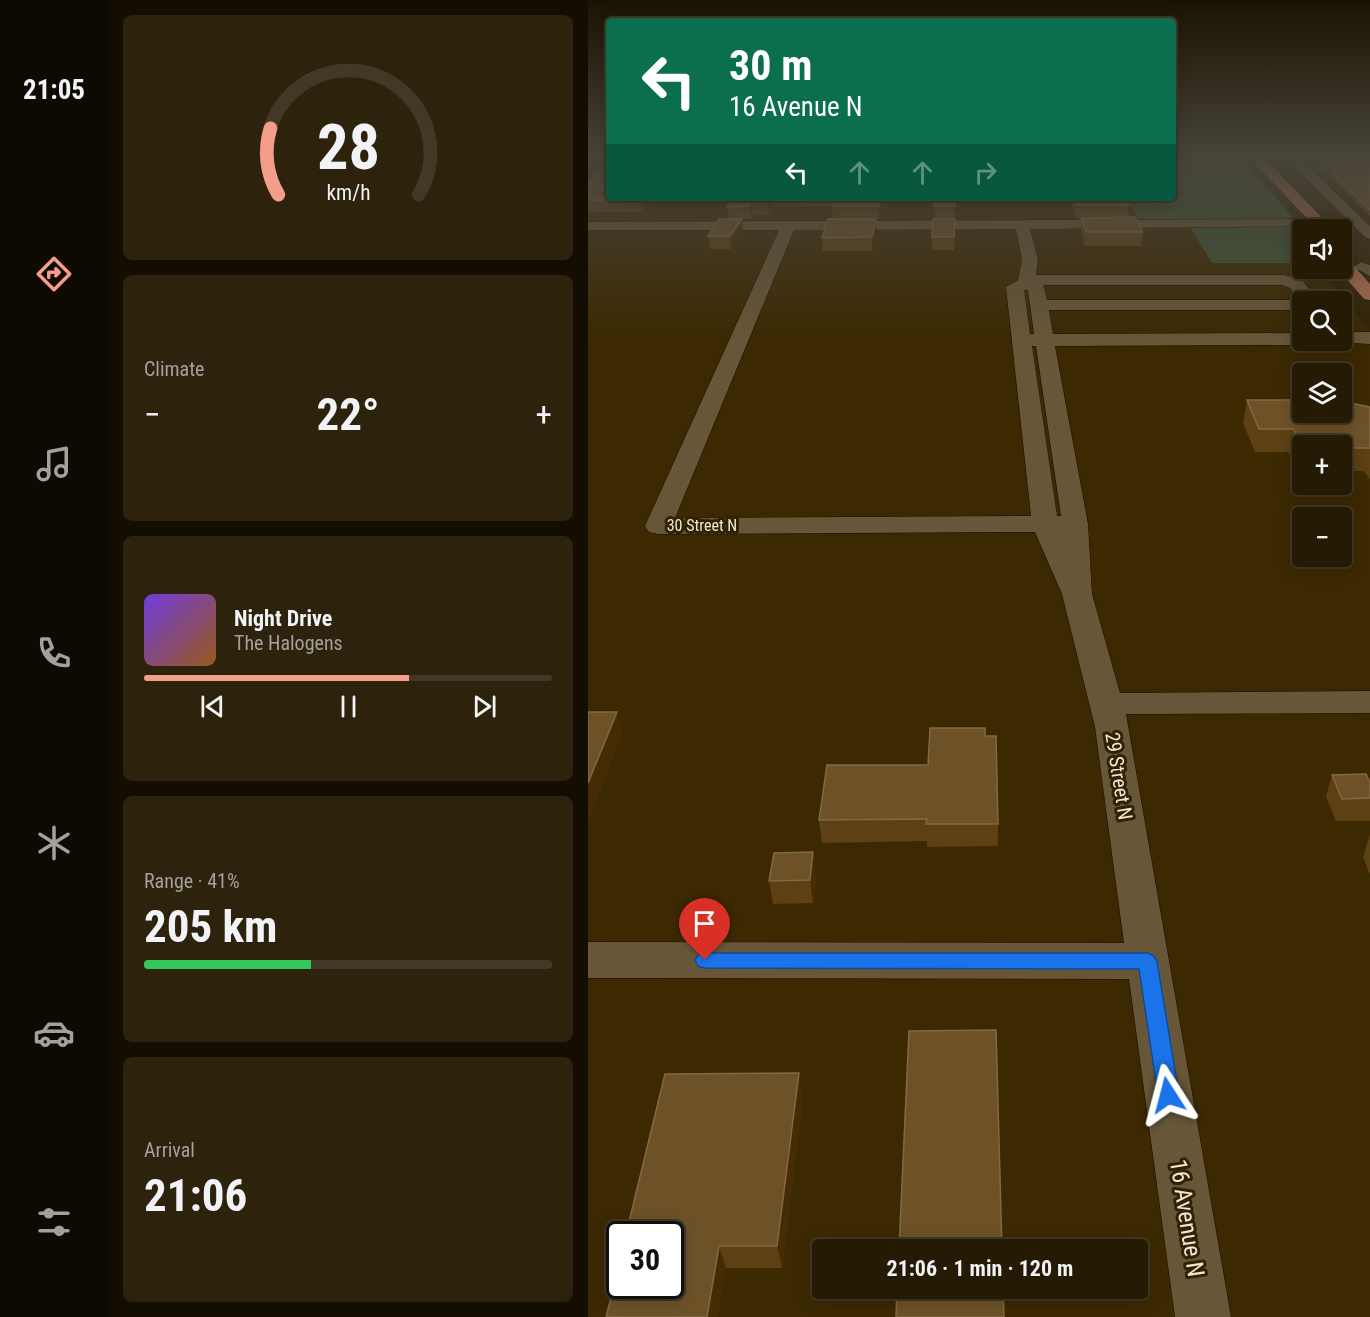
<!DOCTYPE html>
<html lang="en">
<head>
<meta charset="utf-8">
<style>
	:root { --surface:#251a03; --page:#2d230d; --text:#f1f3f6; --muted:#a3a19a; --line:#423825; --accent:#f49d8b }
	body { margin:0; font-family:"Roboto Condensed",sans-serif; background:var(--page); color:var(--text); height:100vh; display:flex; flex-direction:column; font-size:22px; white-space:nowrap }
	* { box-sizing:border-box; margin:0 }
	p { font-size:20px; color:var(--muted) }
	.icon { flex:none; width:33px; height:33px; fill:none; stroke:currentColor; stroke-width:2; stroke-linecap:round; stroke-linejoin:round }
	.map { position:relative; flex:1; overflow:hidden }
	.sheet { display:flex; flex-direction:column; gap:15px; padding:15px; background:#140e02; width:480px }
	.sheet>* { flex:none }
	.guide { position:absolute; left:18px; top:18px; width:570px; height:183px; border-radius:6px; box-shadow:0 3px 15px #0003,0 0 0 2px var(--line); background:#0b6e4f; color:#fff; overflow:hidden }
	.tools { position:absolute; left:704px; top:219px; display:grid; gap:12px }
	.tools a { display:grid; place-items:center; width:60px; height:60px; border-radius:6px; background:var(--surface); box-shadow:0 3px 15px #0003,0 0 0 2px var(--line); font-size:30px }
	.speed { position:absolute; left:18px; top:1221px; display:flex; gap:12px; font-size:30px; font-weight:700; text-align:center }
	.speed>* { display:grid; place-content:center; width:78px; height:78px; border-radius:50%; background:var(--surface); box-shadow:0 3px 15px #0003,0 0 0 2px var(--line); line-height:1 }
	.speed .limit { border:3px solid #111; border-radius:9px; background:#fff; color:#111 }
	.pin { position:absolute; display:grid; place-items:center; width:51px; height:51px; color:#fff; margin:-62px -26px; border-radius:50% 50% 50% 0; rotate:-45deg; box-shadow:0 0 6px #0007 }
	.pin .icon { rotate:45deg }
	.me { position:absolute; width:66px; margin:-33px; rotate:351deg; stroke-linejoin:round; filter:drop-shadow(0 0 4px #0008) }
	.turn { display:flex; align-items:center; gap:21px; height:126px; padding:0 24px; font-size:27px }
	.turn .icon { width:78px; height:78px; stroke-width:2.5 }
	.turn b { display:block; font-size:42px; line-height:51px }
	.lanes { display:flex; align-items:center; height:57px; padding:0 24px; background:#0003; justify-content:center; gap:30px; direction:ltr }
	.lanes .off { opacity:.35 }
	.big { font-size:45px; font-weight:700; line-height:1.1 }
	.sheet .card { flex:1; display:flex; flex-direction:column; justify-content:center; gap:9px; min-width:0; padding:0 21px; border-radius:9px; background:var(--page) }
	.sheet .dial { align-items:center; gap:0 }
	.dial svg { height:156px; overflow:visible; fill:none; stroke:var(--line); stroke-width:7; stroke-linecap:round; text-anchor:middle }
	.dial text { fill:var(--text); stroke:none }
	.song { display:flex; align-items:center; gap:18px }
	.cover { width:72px; height:72px; border-radius:9px; background:linear-gradient(135deg,hsl(260 70% 55%),hsl(30 70% 35%)) }
	.played { height:6px; border-radius:3px; background:linear-gradient(90deg,var(--accent) 65%,var(--line) 65%) }
	.keys { display:flex; justify-content:space-around; direction:ltr }
	.heat { display:flex; justify-content:space-between; align-items:center; font-size:33px; direction:ltr }
	.charge { height:9px; border-radius:4px; background:linear-gradient(90deg,#34c759 41%,var(--line) 0) }
	.trip { position:absolute; left:224px; top:1239px; width:336px; height:60px; border-radius:6px; background:var(--surface); box-shadow:0 3px 15px #0003,0 0 0 2px var(--line); font-weight:700; line-height:60px; text-align:center }
	main { display:flex; flex:1; min-height:0 }
	.dock { display:flex; flex-direction:column; width:108px; justify-content:space-around; align-items:center; background:#0f0a01; color:var(--muted) }
	.dock .icon { width:42px; height:42px }
	.dock .on { color:var(--accent) }
	.dock b { font-size:27px; color:var(--text) }
	.map>svg:first-child { display:block }
	.built { fill:#3c2902; fill-rule:evenodd }
	.green { fill:#3b5233 }
	.lines { fill:none; stroke-linecap:round; stroke-linejoin:round }
	.minor-casing { stroke:#160b00; stroke-width:1 }
	.major-casing { stroke:#160b00; stroke-width:1 }
	.minor { fill:#675638; fill-rule:evenodd }
	.major { fill:#aa6c4d; fill-rule:evenodd }
	.wall { fill:#5d4013 }
	.shaded-wall { fill:#452c04 }
	.building { fill:#6d5228; stroke:#826943; stroke-width:1.5 }
	.route { fill:#1a73e8; stroke:#114b97; stroke-width:1.5 }
	.labels { text-anchor:middle; stroke-width:6; stroke-linejoin:round; paint-order:stroke }
	.far-street-label { font-size:16px; fill:#f1e7d6; stroke:#312204 }
	.street-label { font-size:20px; fill:#f1e7d6; stroke:#312204 }
	.near-street-label { font-size:24px; fill:#f1e7d6; stroke:#312204 }
</style>
</head>
<body>
<main>
<nav class="dock">
<b>21:05</b>
<svg class="icon on" aria-label="directions" viewBox="0 0 24 24"><path d="M12 3l9 9-9 9-9-9zM9 14v-3h6M13 9l2 2-2 2"/></svg>
<svg class="icon" aria-label="music" viewBox="0 0 24 24"><path d="M9 18V5l10-2v13"/><circle cx="6" cy="18" r="3"/><circle cx="16" cy="16" r="3"/></svg>
<svg class="icon" aria-label="phone" viewBox="0 0 24 24"><path d="M5 4h4l2 5-3 2q2 4 5 5l2-3 5 2v4C11 20 4 13 5 4z"/></svg>
<svg class="icon" aria-label="climate" viewBox="0 0 24 24"><path d="M12 3v18M4 7l16 10M4 17L20 7"/></svg>
<svg class="icon" aria-label="car" viewBox="0 0 24 24"><path d="M5 17H2v-5l4-1 3-4h7l3 4 3 1v5h-3M9 17h6M6 11h13"/><circle cx="7" cy="17" r="2"/><circle cx="17" cy="17" r="2"/></svg>
<svg class="icon" aria-label="filters" viewBox="0 0 24 24"><path d="M4 7h16M4 17h16"/><circle cx="9" cy="7" r="2"/><circle cx="15" cy="17" r="2"/></svg>
</nav>
<section class="sheet">
<div class="card dial"><svg viewBox="0 0 100 80">
<path d="M14 69A42 42 0 1 1 86 69"/>
<path d="M14 69A42 42 0 0 1 10 35" stroke="#f49d8b"/>
<text x="50" y="56" font-size="32" font-weight="700">28</text>
<text x="50" y="72" font-size="11">km/h</text>
</svg></div>
<div class="card"><p>Climate</p>
<div class="heat"><a>−</a><b class="big">22°</b><a>+</a></div>
</div>
<div class="card">
<div class="song"><i class="cover"></i><div><b>Night Drive</b><p>The Halogens</p></div></div>
<div class="played"></div>
<div class="keys"><svg class="icon" aria-label="previous" viewBox="0 0 24 24"><path d="M18 5L8 12l10 7zM5 5v14"/></svg><svg class="icon" aria-label="pause" viewBox="0 0 24 24"><path d="M8 5v14M16 5v14"/></svg><svg class="icon" aria-label="next" viewBox="0 0 24 24"><path d="M6 5l10 7-10 7zM19 5v14"/></svg></div>
</div>
<div class="card"><p>Range · 41%</p><b class="big">205 km</b><div class="charge"></div></div>
<div class="card"><p>Arrival</p><b class="big">21:06</b></div>
</section>
<div class="map">
<svg width="782" height="1317" viewBox="0 0 782 1317">
	<rect width="100%" height="100%" fill="#312204"/>
	<!-- built -->
	<path class="built" d="M 0,155 L 21,155 L 21,198 L 539,198 L 550,220 L 602,227 L 624,263 L 714,263 L 714,268 L 731,269 L 782,330 L 782,1317 L 0,1317 ZM 714,302 L 753,302 L 753,340 L 714,340 ZM 714,374 L 753,374 L 753,412 L 714,412 ZM 714,446 L 753,446 L 753,484 L 714,484 ZM 714,518 L 753,518 L 753,556 L 714,556 ZM 32,1234 L 82,1234 L 82,1286 L 32,1286 ZM 234,1250 L 549,1250 L 549,1288 L 234,1288 Z"/>
	<!-- green -->
	<g class="green">
		<path d="M 585,155 L 650,155 L 705,217 L 698,220 L 550,220 L 539,198 L 585,198 Z"/>
		<path d="M 710,226 L 717,229 L 714,230 L 714,263 L 624,263 L 602,227 Z"/>
	</g>
	<g class="lines">
		<defs>
			<g id="minor">
				<path d="M 695,155 L 708,155 L 782,226 L 782,239 L 777,237 Z"/>
				<path d="M 757,155 L 771,155 L 782,165 L 782,175 Z"/>
				<path d="M 733,219 L 738,220 L 740,223 L 738,226 L 442,229 L 450,260 L 448,275 L 696,275 L 714,280 L 731,302 L 714,302 L 714,310 L 461,310 L 465,334 L 714,333 L 714,340 L 723,340 L 714,345 L 467,346 L 500,524 L 504,594 L 532,693 L 782,691 L 782,713 L 538,714 L 643,1317 L 587,1317 L 541,979 L 0,978 L 0,942 L 536,943 L 507,727 L 474,594 L 447,532 L 70,534 L 61,532 L 57,526 L 191,230 L 0,230 L 0,222 ZM 428,229 L 434,260 L 430,280 L 418,287 L 443,516 L 87,518 L 206,230 ZM 455,285 L 694,285 L 702,288 L 711,300 L 459,300 ZM 436,290 L 440,290 L 446,334 L 442,334 ZM 444,346 L 448,346 L 473,516 L 469,516 Z"/>
				<path d="M 773,262 L 782,265 L 782,276 L 765,267 Z"/>
				<path d="M 753,332 L 782,332 L 782,344 L 746,342 L 753,340 Z"/>
			</g>
			<g id="major">
				<path d="M 659,155 L 673,155 L 746,230 L 730,230 Z"/>
				<path d="M 753,257 L 759,258 L 782,284 L 782,300 L 776,299 L 749,268 L 753,268 Z"/>
			</g>
		</defs>
		<!-- minor casing -->
		<use href="#minor" class="minor-casing"/>
		<!-- major casing -->
		<use href="#major" class="major-casing"/>
		<!-- minor -->
		<use href="#minor" class="minor"/>
		<!-- major -->
		<use href="#major" class="major"/>
	</g>
	<!-- wall -->
	<g class="wall">
		<path d="M 720,155 L 762,155 L 782,171 L 782,216 L 746,181 L 746,179 Z"/>
		<path d="M 775,155 L 782,155 L 782,163 Z"/>
		<path d="M 0,182 L 67,198 L 55,212 L 1,212 L 0,213 Z"/>
		<path d="M 144,198 L 296,198 L 291,219 L 245,219 L 244,206 L 185,207 L 181,215 L 165,215 L 163,219 L 141,219 L 139,207 Z"/>
		<path d="M 367,198 L 367,218 L 347,218 L 346,206 Z"/>
		<path d="M 482,198 L 538,198 L 541,205 L 540,217 L 555,232 L 553,246 L 497,246 L 493,231 L 493,218 L 504,218 L 488,218 Z"/>
		<path d="M 154,219 L 155,232 L 143,249 L 122,249 L 120,236 Z"/>
		<path d="M 367,219 L 366,250 L 344,250 L 344,237 Z"/>
		<path d="M 288,232 L 284,251 L 235,251 L 234,238 Z"/>
		<path d="M 659,400 L 782,407 L 782,480 L 776,471 L 754,471 L 753,469 L 753,446 L 714,446 L 714,461 L 705,461 L 700,452 L 667,452 L 655,423 Z"/>
		<path d="M 397,736 L 410,824 L 410,846 L 339,847 L 339,841 L 234,843 L 231,820 Z"/>
		<path d="M 744,775 L 782,783 L 782,821 L 748,821 L 738,797 Z"/>
		<path d="M 782,834 L 782,875 L 775,857 Z"/>
		<path d="M 228,875 L 225,903 L 185,904 L 181,881 Z"/>
		<path d="M 215,1095 L 194,1268 L 138,1268 L 18,1317 Z"/>
	</g>
	<!-- shaded-wall -->
	<g class="shaded-wall">
		<path d="M 54,198 L 67,198 L 55,212 L 53,200 Z"/>
		<path d="M 182,198 L 184,198 L 185,207 L 181,215 L 179,202 Z"/>
		<path d="M 292,198 L 296,198 L 291,219 L 291,206 Z"/>
		<path d="M 164,202 L 165,215 L 163,219 L 161,206 Z"/>
		<path d="M 154,219 L 155,232 L 143,249 L 142,236 Z"/>
		<path d="M 288,219 L 288,232 L 284,251 L 284,237 Z"/>
		<path d="M 29,712 L 34,734 L 0,823 L 0,783 Z"/>
		<path d="M 225,852 L 228,875 L 225,903 L 222,880 Z"/>
		<path d="M 211,1073 L 215,1095 L 194,1268 L 189,1246 Z"/>
		<path d="M 131,1246 L 138,1268 L 130,1317 L 119,1317 Z"/>
	</g>
	<!-- building -->
	<g class="building">
		<path d="M 726,155 L 762,155 L 782,171 L 782,210 L 747,176 L 750,176 Z"/>
		<path d="M 21,163 L 21,198 L 54,198 L 53,200 L 0,200 L 0,182 Z"/>
		<path d="M 144,198 L 182,198 L 179,202 L 164,202 L 161,206 L 139,207 Z"/>
		<path d="M 247,198 L 292,198 L 291,206 L 244,206 Z"/>
		<path d="M 347,198 L 367,198 L 367,206 L 346,206 Z"/>
		<path d="M 487,198 L 538,198 L 541,205 L 489,205 Z"/>
		<path d="M 547,217 L 555,232 L 498,232 L 493,218 Z"/>
		<path d="M 131,219 L 154,219 L 142,236 L 120,236 Z"/>
		<path d="M 240,219 L 288,219 L 284,237 L 234,238 Z"/>
		<path d="M 345,219 L 367,219 L 366,237 L 344,237 Z"/>
		<path d="M 659,400 L 714,400 L 714,412 L 753,412 L 753,401 L 782,407 L 782,448 L 760,448 L 753,438 L 710,438 L 705,429 L 671,429 Z"/>
		<path d="M 0,712 L 29,712 L 0,783 Z"/>
		<path d="M 342,728 L 397,728 L 397,736 L 408,736 L 410,824 L 338,824 L 339,819 L 231,820 L 239,765 L 340,765 Z"/>
		<path d="M 778,774 L 782,783 L 782,798 L 754,799 L 744,775 Z"/>
		<path d="M 225,852 L 222,880 L 181,881 L 186,853 Z"/>
		<path d="M 408,1030 L 414,1250 L 311,1250 L 321,1031 Z"/>
		<path d="M 211,1073 L 189,1246 L 131,1246 L 119,1317 L 18,1317 L 32,1263 L 32,1286 L 82,1286 L 82,1234 L 38,1234 L 77,1074 Z"/>
		<path d="M 309,1288 L 415,1288 L 416,1317 L 308,1317 Z"/>
	</g>
	<!-- sky -->
	<linearGradient id="sky" x2="0" y2="1"><stop stop-color="#1b1302"/><stop offset="0.46" stop-color="#48443a"/><stop offset="1" stop-color="#48443a" stop-opacity="0"/></linearGradient>
	<rect width="782" height="340" fill="url(#sky)"/>
	<!-- route -->
	<path class="route" d="M 117,953 L 560,953 L 566,956 L 569,961 L 591,1095 L 588,1101 L 580,1104 L 573,1101 L 570,1095 L 551,969 L 117,968 L 110,966 L 107,960 L 110,955 Z"/>
	<g class="labels">
		<!-- far-street labels -->
		<g class="far-street-label">
			<text x="114" y="531">30 Street N</text>
		</g>
		<!-- street labels -->
		<g class="street-label">
			<text transform="translate(531 776) rotate(81)" y="7">29 Street N</text>
		</g>
		<!-- near-street labels -->
		<g class="near-street-label">
			<text transform="translate(599 1218) rotate(81)" y="8">16 Avenue N</text>
		</g>
	</g>
</svg>
<div class="tools">
<a><svg class="icon" aria-label="sound" viewBox="0 0 24 24"><path d="M4 9h4l5-4v14l-5-4H4zM17 9q2 3 0 6"/></svg></a>
<a><svg class="icon" aria-label="search" viewBox="0 0 24 24"><circle cx="10" cy="10" r="6"/><path d="M15 15l6 6"/></svg></a>
<a><svg class="icon" aria-label="layers" viewBox="0 0 24 24"><path d="M12 4l9 5-9 5-9-5zM3 14l9 5 9-5"/></svg></a>
<a>+</a>
<a>−</a>
</div>
<div class="speed"><div class="limit">30</div></div>
<div class="pin" style="left:117px;top:960px;background:#d93025"><svg class="icon" aria-label="arrive" viewBox="0 0 24 24"><path d="M6 21V4h12l-3 4 3 4H6"/></svg></div>
<svg class="me" style="left:580px;top:1095px" viewBox="-20 -20 40 40"><path d="M0-17L14 15 0 8-14 15z" fill="#1a73e8" stroke="#fff" stroke-width="4"/></svg>
<div class="trip">21:06 · 1 min · 120 m</div>
<div class="guide">
<div class="turn"><svg class="icon" aria-label="left" viewBox="0 0 24 24"><path d="M17 20v-9H6M10 6l-5 5 5 5"/></svg><div><b>30 m</b>16 Avenue N</div></div>
<div class="lanes"><svg class="icon" aria-label="left" viewBox="0 0 24 24"><path d="M17 20v-9H6M10 6l-5 5 5 5"/></svg><svg class="icon off" aria-label="ahead" viewBox="0 0 24 24"><path d="M12 20V5M6 11l6-6 6 6"/></svg><svg class="icon off" aria-label="ahead" viewBox="0 0 24 24"><path d="M12 20V5M6 11l6-6 6 6"/></svg><svg class="icon off" aria-label="right" viewBox="0 0 24 24"><path d="M7 20v-9h11M14 6l5 5-5 5"/></svg></div>
</div>
</div>
</main>
</body>
</html>
